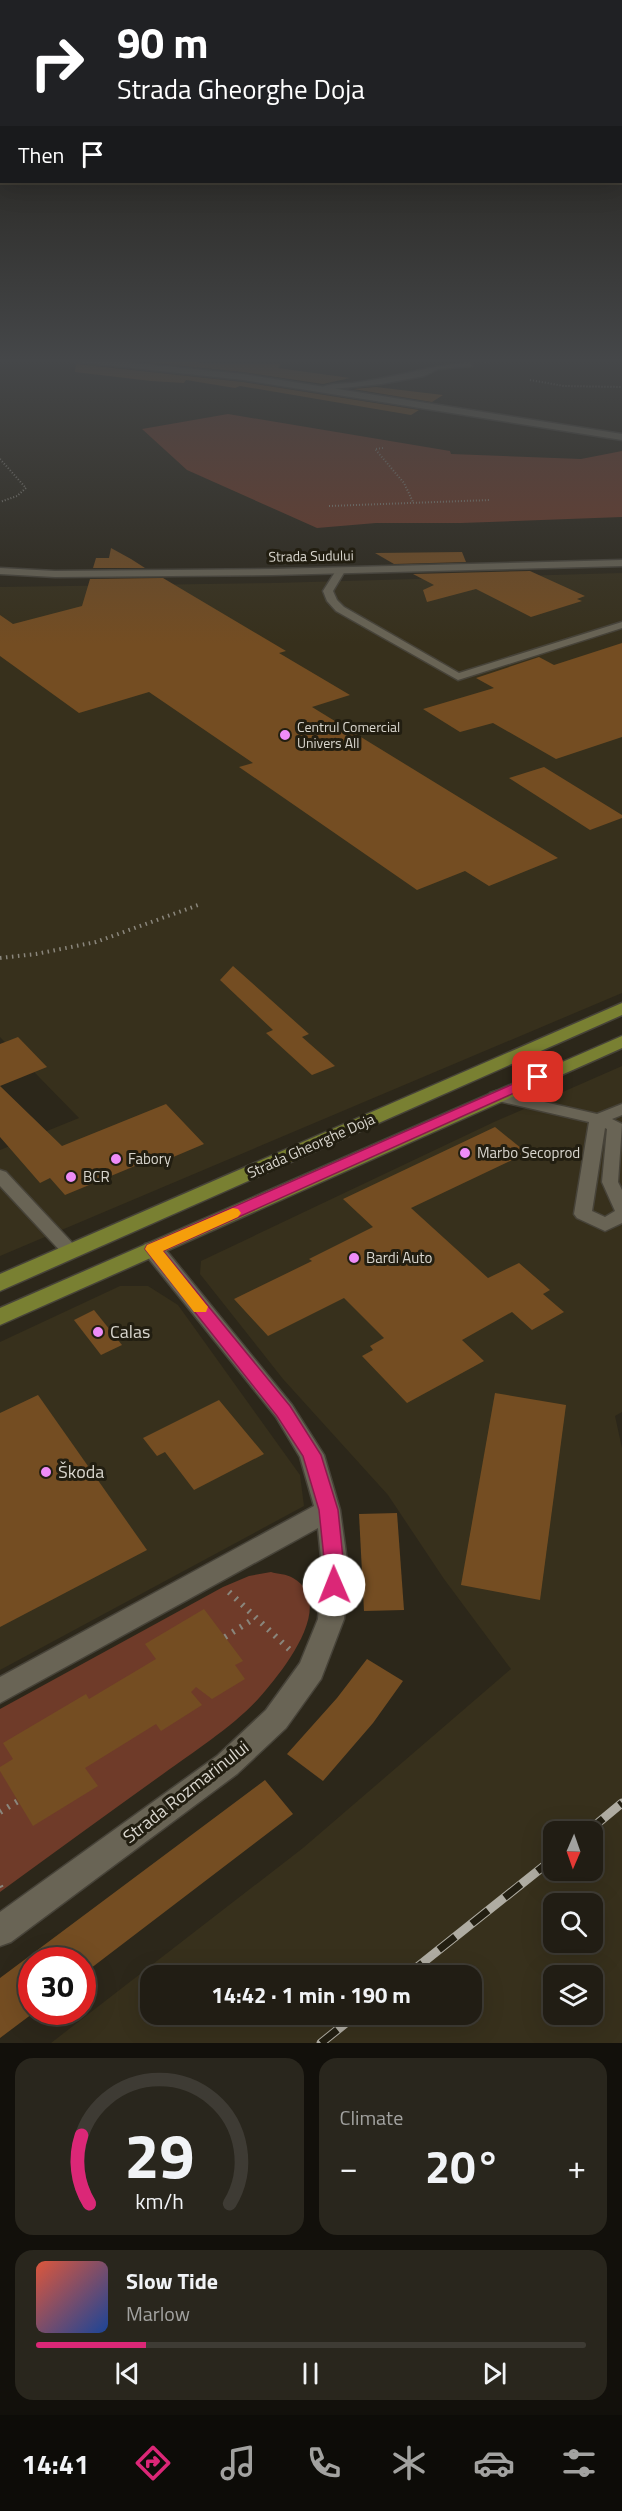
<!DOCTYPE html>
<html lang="en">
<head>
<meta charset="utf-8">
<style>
	:root { --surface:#211d14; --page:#29261d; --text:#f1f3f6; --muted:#a2a2a0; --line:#3e3b34; --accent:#db2777 }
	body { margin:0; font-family:"Titillium Web",sans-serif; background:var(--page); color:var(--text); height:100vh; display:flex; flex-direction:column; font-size:22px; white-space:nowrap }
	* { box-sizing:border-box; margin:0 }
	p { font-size:20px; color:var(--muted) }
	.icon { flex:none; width:33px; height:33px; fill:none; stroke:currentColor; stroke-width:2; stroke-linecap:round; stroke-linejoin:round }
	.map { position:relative; height:2043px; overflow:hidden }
	.details { display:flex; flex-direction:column; gap:15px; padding:15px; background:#12100b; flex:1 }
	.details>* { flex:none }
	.banner { position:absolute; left:0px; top:0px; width:622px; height:183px; box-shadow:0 6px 24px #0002,0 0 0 2px var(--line); background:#202124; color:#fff; overflow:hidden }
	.needle { width:39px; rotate:182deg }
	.buttons { position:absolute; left:543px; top:1821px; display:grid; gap:12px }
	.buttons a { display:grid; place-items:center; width:60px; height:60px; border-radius:12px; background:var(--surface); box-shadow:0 6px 24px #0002,0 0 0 2px var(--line); font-size:30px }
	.speed { position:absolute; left:18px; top:1947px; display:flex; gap:12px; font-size:30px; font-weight:700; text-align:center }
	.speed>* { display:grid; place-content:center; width:78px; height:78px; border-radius:50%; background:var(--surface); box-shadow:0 6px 24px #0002,0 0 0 2px var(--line); line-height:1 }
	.speed .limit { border:9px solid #d22; background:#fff; color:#111 }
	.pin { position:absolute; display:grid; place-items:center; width:51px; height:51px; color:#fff; margin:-26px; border-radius:12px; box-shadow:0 3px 9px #0006 }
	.me { position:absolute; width:66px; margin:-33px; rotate:359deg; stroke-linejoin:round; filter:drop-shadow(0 0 4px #0008) }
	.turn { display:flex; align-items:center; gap:21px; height:126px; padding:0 18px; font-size:27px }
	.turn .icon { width:78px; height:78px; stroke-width:2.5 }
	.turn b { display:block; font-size:42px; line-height:51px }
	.then { display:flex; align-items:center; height:57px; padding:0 18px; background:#0003; gap:12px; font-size:22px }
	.big { font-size:45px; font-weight:700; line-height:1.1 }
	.details .tile { flex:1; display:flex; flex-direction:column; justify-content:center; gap:9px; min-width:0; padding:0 21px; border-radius:18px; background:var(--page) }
	.details .dial { align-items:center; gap:0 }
	.dial svg { height:156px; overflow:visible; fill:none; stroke:var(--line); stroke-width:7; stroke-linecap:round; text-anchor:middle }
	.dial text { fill:var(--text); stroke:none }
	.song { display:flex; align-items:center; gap:18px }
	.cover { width:72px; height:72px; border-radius:9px; background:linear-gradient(135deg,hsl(10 70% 55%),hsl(220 70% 35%)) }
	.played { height:6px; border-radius:3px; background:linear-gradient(90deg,var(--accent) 20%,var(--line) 20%) }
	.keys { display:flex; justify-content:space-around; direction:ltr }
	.heat { display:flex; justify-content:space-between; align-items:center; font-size:33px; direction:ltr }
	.details .tiles { flex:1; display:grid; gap:15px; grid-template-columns:1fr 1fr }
	.tile:last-child { grid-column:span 2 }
	.trip { position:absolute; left:140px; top:1965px; width:342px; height:60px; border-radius:18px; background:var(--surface); box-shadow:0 6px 24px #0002,0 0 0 2px var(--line); font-weight:700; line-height:60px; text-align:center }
	.menu { display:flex; height:96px; justify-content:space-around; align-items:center; background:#0d0c08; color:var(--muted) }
	.menu .icon { width:42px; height:42px }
	.menu .selected { color:var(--accent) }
	.menu b { font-size:27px; color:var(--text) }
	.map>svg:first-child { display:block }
	.built { fill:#37301c; fill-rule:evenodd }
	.green { fill:#6f3b29 }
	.building { fill:#744d22 }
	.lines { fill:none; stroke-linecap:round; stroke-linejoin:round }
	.service-casing { stroke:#474339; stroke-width:3 }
	.minor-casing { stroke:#474339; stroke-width:3 }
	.primary-casing { stroke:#474339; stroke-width:3 }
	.path-far2 { stroke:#8a867c; stroke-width:2; stroke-dasharray:1 2; stroke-linecap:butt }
	.path-far1 { stroke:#8a867c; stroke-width:4; stroke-dasharray:1.5 4.5; stroke-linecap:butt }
	.path { stroke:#8a867c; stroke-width:6; stroke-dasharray:2 7; stroke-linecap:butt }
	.service { fill:#696455; fill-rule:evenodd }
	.minor { fill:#696455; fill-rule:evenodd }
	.primary { fill:#798032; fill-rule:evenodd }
	.rail-casing { stroke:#afaca2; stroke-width:9 }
	.rail { stroke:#221e11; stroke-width:7; stroke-dasharray:21; stroke-linecap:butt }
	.route { fill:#db2777; stroke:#8e194d; stroke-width:1.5 }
	.slow { fill:#f59e0b }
	.poi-dot { fill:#ee8cf8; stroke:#221e11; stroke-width:2 }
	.labels { text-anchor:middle; stroke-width:6; stroke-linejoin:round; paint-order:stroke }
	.far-street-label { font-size:14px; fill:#d9d6ce; stroke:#221e11 }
	.far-poi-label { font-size:14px; fill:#d9d6ce; stroke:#221e11; text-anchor:start }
	.street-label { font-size:15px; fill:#d9d6ce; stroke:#221e11 }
	.poi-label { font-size:15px; fill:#d9d6ce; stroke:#221e11; text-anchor:start }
	.near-poi-label { font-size:18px; fill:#d9d6ce; stroke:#221e11; text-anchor:start }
	.near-street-label { font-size:18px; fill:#d9d6ce; stroke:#221e11 }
</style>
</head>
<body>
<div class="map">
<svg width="622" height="2043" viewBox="0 0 622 2043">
	<rect width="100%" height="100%" fill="#2c271a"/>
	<!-- built -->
	<g class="built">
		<path d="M 622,573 L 622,993 L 0,1256 L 0,1150 L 79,1118 L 0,1037 L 0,587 L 275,583 Z"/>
		<path d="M 622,1066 L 622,1412 L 615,1416 L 622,1448 L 622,2043 L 51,2043 L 303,1848 L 511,1669 L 444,1579 L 388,1495 L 283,1379 L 200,1274 L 201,1261 L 494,1122 ZM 554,1832 L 592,1832 L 592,1870 L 554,1870 ZM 554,1904 L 592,1904 L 592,1942 L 554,1942 ZM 150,1976 L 471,1976 L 471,2014 L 150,2014 ZM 554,1976 L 592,1976 L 592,2014 L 554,2014 Z"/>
		<path d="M 120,1286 L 148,1286 L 178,1305 L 300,1475 L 304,1506 L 0,1670 L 0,1342 Z"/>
	</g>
	<!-- green -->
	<g class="green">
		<path d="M 228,414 L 450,451 L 451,454 L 581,459 L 622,451 L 622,517 L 461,523 L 376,523 L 317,528 L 187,470 L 142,429 Z"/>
		<path d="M 271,1572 C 277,1574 287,1574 293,1578 C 338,1604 281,1673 259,1698 C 234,1726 193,1752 163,1774 C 108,1813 54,1853 0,1892 L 0,1709 L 223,1587 L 249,1576 Z"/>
	</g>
	<!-- building -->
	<g class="building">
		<path d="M 104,358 L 203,358 L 199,363 L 281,364 L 278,368 L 350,378 L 323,384 L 243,372 Z"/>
		<path d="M 76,364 L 243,382 L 419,410 L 411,415 L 240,386 L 235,388 L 186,380 L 184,383 L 151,381 L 75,372 Z"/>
		<path d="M 376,387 L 443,395 L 432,402 L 353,389 Z"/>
		<path d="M 111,548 L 131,559 L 145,568 L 93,568 L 96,558 L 109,558 Z"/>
		<path d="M 462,552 L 466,562 L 394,564 L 375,553 Z"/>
		<path d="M 530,571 L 585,596 L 577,599 L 582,601 L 531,617 L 476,589 L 427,602 L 423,590 L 434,585 L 413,574 Z"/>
		<path d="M 163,578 L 286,651 L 279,653 L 350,695 L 312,707 L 558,858 L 489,886 L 465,871 L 417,890 L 239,767 L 253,763 L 149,692 L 79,713 L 0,656 L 0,615 L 13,624 L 82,606 L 90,579 Z"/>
		<path d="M 622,643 L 622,737 L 556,759 L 493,723 L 460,732 L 423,709 L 494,688 L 476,678 L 539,657 L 554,665 Z"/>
		<path d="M 544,767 L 622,815 L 622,818 L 590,830 L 509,778 Z"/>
		<path d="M 233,966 L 309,1034 L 302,1037 L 335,1066 L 312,1075 L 266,1033 L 273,1030 L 220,980 Z"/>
		<path d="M 18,1037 L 47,1067 L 0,1086 L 0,1044 Z"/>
		<path d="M 0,1086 L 62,1146 L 166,1104 L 204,1144 L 152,1166 L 147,1161 L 65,1195 L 50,1178 L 40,1183 L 0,1137 Z"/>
		<path d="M 495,1127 L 527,1153 L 411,1208 L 488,1278 L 519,1263 L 550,1290 L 543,1294 L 564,1312 L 532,1330 L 512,1312 L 462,1340 L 484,1361 L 407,1403 L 362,1356 L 373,1350 L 370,1346 L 384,1338 L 344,1298 L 268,1336 L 234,1299 L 312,1261 L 309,1259 L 373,1227 L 343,1199 Z"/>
		<path d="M 94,1310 L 122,1345 L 101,1355 L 74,1320 Z"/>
		<path d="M 495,1393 L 566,1405 L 540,1600 L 461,1585 Z"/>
		<path d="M 38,1395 L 147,1550 L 0,1627 L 0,1413 Z"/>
		<path d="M 219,1400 L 264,1454 L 194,1490 L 165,1452 L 157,1456 L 143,1438 Z"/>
		<path d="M 397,1513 L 404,1610 L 364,1611 L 359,1514 Z"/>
		<path d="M 204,1609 L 243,1661 L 235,1665 L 245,1679 L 212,1699 L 196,1687 L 191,1692 L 202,1705 L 161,1731 L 156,1724 L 85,1768 L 98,1786 L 33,1826 L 0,1771 L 0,1767 L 13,1759 L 3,1743 L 86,1694 L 89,1699 L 156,1659 L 145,1644 Z"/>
		<path d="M 367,1659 L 403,1681 L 373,1723 L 323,1781 L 287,1754 L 337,1698 Z"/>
		<path d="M 265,1780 L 293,1814 L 82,1975 L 82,1960 L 32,1960 L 32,2014 L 0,2038 L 0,1978 Z"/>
	</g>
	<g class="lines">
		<defs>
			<g id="service">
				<path d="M 469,362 L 472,366 L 438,369 L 424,376 L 381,384 L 324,390 L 320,388 C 329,383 342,384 353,383 C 393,378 429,366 469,362 Z"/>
				<path d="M 340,568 L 345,571 L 333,591 L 337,600 L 344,607 L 459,673 L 622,622 L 622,628 L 458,680 L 336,611 L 327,601 L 323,591 L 337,569 Z"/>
				<path d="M 496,1091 L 597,1114 L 622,1104 L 622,1115 L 612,1119 L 622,1124 L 618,1182 L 622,1190 L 622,1223 L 605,1231 L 577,1218 L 574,1214 L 589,1122 L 490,1099 L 488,1096 L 490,1093 ZM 605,1128 L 607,1129 L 602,1182 L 615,1211 L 605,1217 L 592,1211 Z"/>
				<path d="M 0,1170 L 6,1172 L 77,1248 L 80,1252 L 77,1256 L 71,1258 L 65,1256 L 0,1186 Z"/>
			</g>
			<g id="minor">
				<path d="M 64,358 L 87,358 L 243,374 L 622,434 L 622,440 L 243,380 L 68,361 Z"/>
				<path d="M 622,560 L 622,566 L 273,575 L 55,577 L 0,574 L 0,568 L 55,571 L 273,569 Z"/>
				<path d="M 153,1242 L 161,1244 L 292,1405 L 324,1455 L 340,1510 L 348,1568 L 344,1619 L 321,1679 L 286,1728 L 237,1774 L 11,1942 L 0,1946 L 0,1912 L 217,1756 L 266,1710 L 300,1663 L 318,1619 L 322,1568 L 318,1528 L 0,1703 L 0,1677 L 314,1506 L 300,1457 L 276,1417 L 145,1254 L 142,1249 L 145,1244 Z"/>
			</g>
			<g id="primary">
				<path d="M 622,1003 L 622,1015 L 0,1291 L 0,1274 Z"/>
				<path d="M 622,1036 L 622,1048 L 0,1325 L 0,1308 Z"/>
			</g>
		</defs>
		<!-- service casing -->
		<use href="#service" class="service-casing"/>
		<!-- minor casing -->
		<use href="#minor" class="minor-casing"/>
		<!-- primary casing -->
		<use href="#primary" class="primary-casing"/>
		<!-- path-far2 -->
		<g class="path-far2">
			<path d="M 485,362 L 509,358"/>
			<path d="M 530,380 L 564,386 L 622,387"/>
			<path d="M 383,448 L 375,449 L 404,483 L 413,502"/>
			<path d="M 0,459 L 26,488 L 17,496 L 0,502"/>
			<path d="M 329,506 L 490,500"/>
		</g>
		<!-- path-far1 -->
		<path class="path-far1" d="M 0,958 L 36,954 L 96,942 L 201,904"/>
		<!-- path -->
		<g class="path">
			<path d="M 229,1592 L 291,1651"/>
			<path d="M 225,1637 L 255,1618"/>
			<path d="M 0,1812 L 18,1801"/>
			<path d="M 0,1886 L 4,1894"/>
		</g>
		<!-- service -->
		<use href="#service" class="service"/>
		<!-- minor -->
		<use href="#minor" class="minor"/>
		<!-- primary -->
		<use href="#primary" class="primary"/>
		<defs>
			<g id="rail">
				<path d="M 587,1832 L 622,1803"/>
				<path d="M 406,1976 L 554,1858"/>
				<path d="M 321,2043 L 357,2014"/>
			</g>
		</defs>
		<!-- rail casing -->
		<use href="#rail" class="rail-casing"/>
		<!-- rail -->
		<use href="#rail" class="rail"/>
	</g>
	<!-- sky -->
	<linearGradient id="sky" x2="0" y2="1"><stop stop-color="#18150e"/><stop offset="0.56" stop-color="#454749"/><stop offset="1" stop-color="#454749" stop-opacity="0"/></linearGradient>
	<rect width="622" height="644" fill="url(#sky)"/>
	<!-- route -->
	<path class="route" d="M 538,1073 L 545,1077 L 543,1080 L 163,1251 L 290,1406 L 321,1455 L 338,1510 L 344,1568 L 343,1585 L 341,1591 L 334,1593 L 327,1591 L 324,1585 L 325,1568 L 319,1510 L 303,1456 L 277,1416 L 145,1249 L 147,1245 Z"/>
	<!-- slow -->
	<path class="slow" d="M 233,1208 L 238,1209 L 241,1213 L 238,1217 L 163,1251 L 208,1307 L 206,1312 L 194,1312 L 145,1249 L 147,1245 Z"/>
	<!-- markers -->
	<g class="poi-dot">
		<circle cx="285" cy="735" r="6"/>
		<circle cx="465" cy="1153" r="6"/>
		<circle cx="116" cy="1159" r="6"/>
		<circle cx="71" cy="1177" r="6"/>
		<circle cx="354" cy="1258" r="6"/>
		<circle cx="98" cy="1332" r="6"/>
		<circle cx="46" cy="1472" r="6"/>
	</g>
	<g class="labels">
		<!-- far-street labels -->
		<g class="far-street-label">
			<text transform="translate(311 556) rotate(-1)" y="5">Strada Sudului</text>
		</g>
		<!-- far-poi labels -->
		<g class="far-poi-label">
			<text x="297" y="732">Centrul Comercial<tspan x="297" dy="16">Univers All</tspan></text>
		</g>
		<!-- street labels -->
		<g class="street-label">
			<text transform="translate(311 1146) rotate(-24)" y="5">Strada Gheorghe Doja</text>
		</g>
		<!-- poi labels -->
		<g class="poi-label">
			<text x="477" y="1158">Marbo Secoprod</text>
			<text x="128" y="1164">Fabory</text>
			<text x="83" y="1182">BCR</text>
			<text x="366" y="1263">Bardi Auto</text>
		</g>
		<!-- near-poi labels -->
		<g class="near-poi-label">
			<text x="110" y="1338">Calas</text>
			<text x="58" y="1478">Škoda</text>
		</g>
		<!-- near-street labels -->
		<g class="near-street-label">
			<text transform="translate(186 1792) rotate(-38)" y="6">Strada Rozmarinului</text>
		</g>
	</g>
</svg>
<div class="buttons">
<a><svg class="needle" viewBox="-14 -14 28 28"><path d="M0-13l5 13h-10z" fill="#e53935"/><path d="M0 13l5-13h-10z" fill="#a2a2a0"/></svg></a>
<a><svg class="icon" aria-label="search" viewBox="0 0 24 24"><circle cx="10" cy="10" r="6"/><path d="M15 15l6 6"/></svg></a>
<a><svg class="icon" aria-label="layers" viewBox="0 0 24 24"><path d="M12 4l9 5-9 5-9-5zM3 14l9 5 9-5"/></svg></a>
</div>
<div class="speed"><div class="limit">30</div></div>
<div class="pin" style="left:538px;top:1077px;background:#d93025"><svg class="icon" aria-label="arrive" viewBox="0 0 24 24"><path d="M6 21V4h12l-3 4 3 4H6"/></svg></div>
<svg class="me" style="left:334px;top:1585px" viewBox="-20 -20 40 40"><circle r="19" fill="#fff"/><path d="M0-13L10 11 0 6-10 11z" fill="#db2777"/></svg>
<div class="trip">14:42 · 1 min · 190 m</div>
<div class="banner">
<div class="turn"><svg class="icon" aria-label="right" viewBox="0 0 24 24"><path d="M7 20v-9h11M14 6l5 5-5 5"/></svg><div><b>90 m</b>Strada Gheorghe Doja</div></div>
<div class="then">Then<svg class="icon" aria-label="arrive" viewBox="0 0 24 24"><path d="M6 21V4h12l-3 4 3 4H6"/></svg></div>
</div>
</div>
<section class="details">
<div class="tiles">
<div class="tile dial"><svg viewBox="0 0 100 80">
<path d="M14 69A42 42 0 1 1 86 69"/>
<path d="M14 69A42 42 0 0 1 10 34" stroke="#db2777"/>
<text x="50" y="56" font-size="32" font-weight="700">29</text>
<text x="50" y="72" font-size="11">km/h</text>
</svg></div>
<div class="tile"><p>Climate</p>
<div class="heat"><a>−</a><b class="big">20°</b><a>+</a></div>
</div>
<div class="tile">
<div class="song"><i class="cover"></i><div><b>Slow Tide</b><p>Marlow</p></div></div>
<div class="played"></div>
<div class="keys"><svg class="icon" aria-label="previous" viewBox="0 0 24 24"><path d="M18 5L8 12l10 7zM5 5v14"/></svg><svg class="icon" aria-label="pause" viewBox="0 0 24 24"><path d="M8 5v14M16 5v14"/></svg><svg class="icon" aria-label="next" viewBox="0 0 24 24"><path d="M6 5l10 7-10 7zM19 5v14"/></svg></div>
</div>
</div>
</section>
<nav class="menu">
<b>14:41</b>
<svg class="icon selected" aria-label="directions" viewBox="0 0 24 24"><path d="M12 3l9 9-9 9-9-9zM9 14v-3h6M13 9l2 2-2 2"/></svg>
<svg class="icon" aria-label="music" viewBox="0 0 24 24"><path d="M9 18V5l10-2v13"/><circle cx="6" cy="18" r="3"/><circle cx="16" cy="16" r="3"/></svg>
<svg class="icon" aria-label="phone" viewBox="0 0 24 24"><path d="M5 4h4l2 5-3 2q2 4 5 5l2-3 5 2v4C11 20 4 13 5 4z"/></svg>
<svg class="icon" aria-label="climate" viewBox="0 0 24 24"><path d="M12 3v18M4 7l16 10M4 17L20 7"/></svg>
<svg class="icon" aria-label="car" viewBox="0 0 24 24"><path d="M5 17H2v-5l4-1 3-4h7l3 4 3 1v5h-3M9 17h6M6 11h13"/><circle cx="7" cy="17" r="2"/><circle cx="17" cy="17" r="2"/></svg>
<svg class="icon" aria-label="filters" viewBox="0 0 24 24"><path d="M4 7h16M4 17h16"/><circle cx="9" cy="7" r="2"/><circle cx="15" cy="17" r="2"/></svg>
</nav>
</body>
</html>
